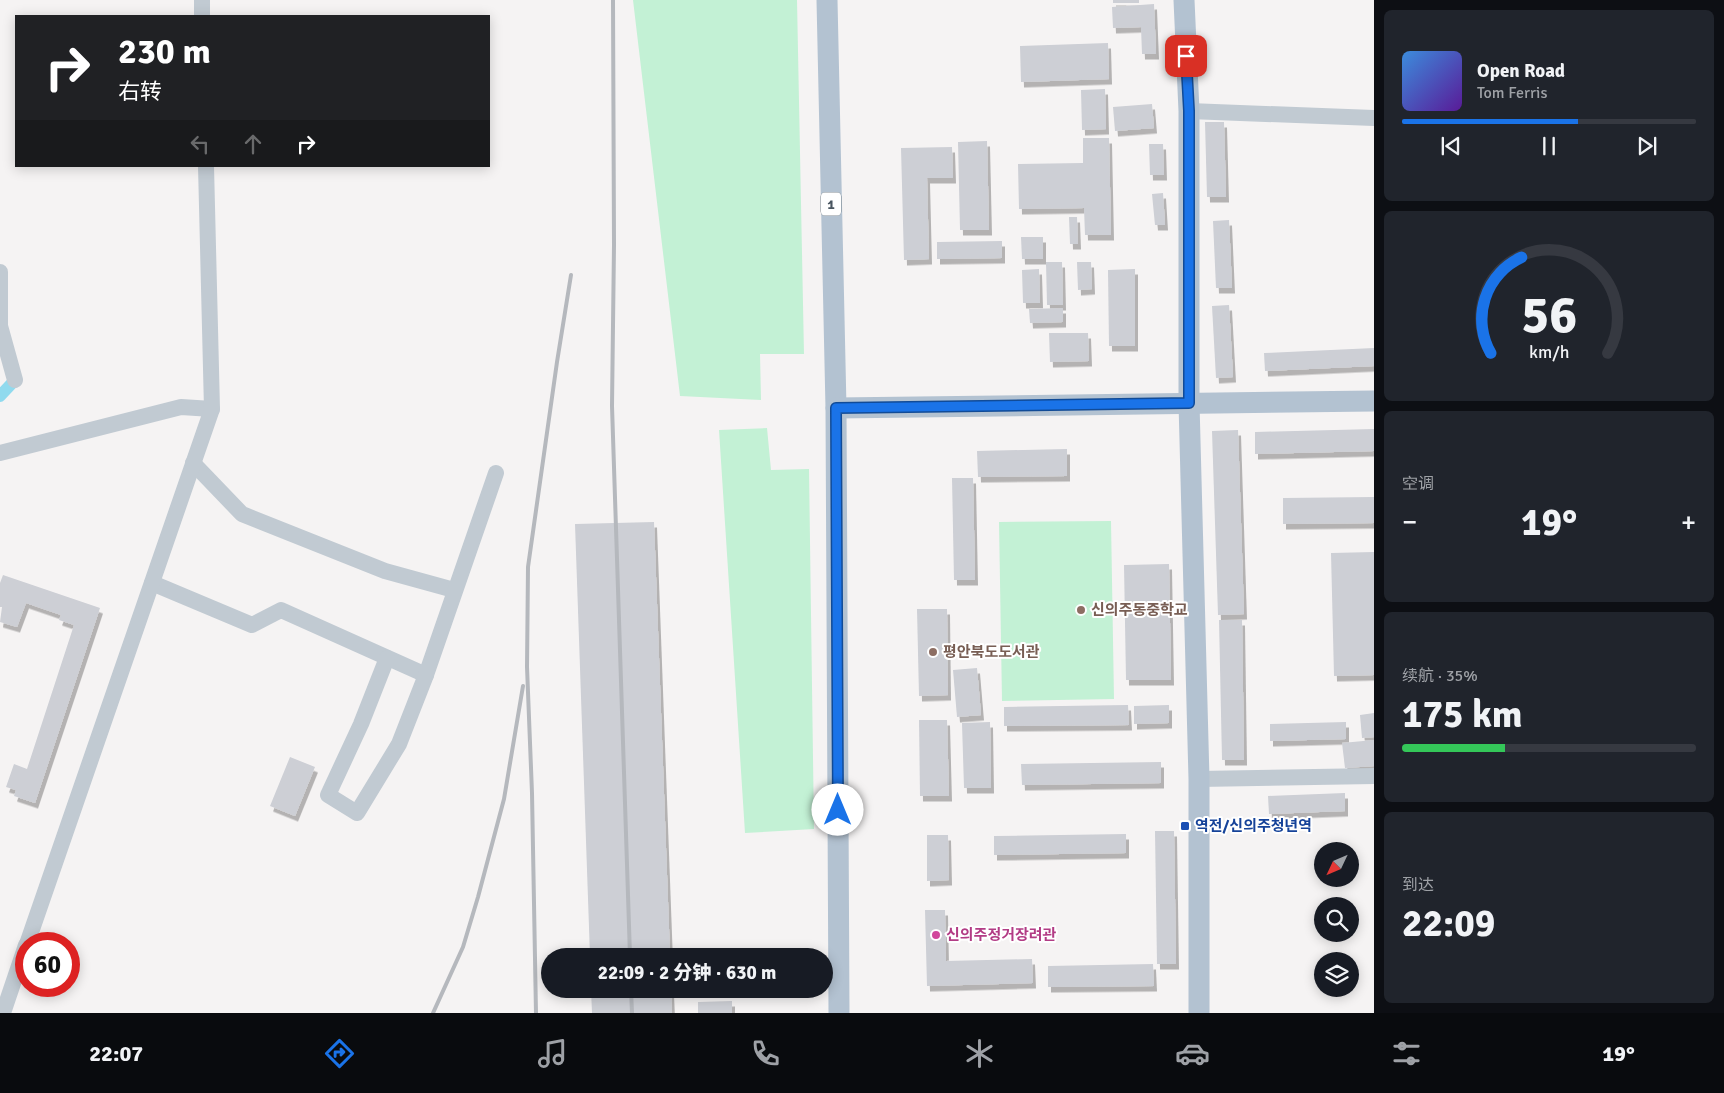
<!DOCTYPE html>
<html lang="zh">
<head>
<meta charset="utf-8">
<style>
	:root { --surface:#171b24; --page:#20242c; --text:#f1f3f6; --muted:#9ea1a6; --line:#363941; --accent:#1a73e8 }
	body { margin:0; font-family:Signika,"Noto Sans SC","Noto Sans KR",sans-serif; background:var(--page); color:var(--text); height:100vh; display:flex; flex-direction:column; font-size:19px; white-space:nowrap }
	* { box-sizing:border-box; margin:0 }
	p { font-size:16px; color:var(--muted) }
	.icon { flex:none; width:28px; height:28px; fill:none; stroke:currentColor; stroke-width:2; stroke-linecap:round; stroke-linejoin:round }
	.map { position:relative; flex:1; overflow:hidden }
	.details { display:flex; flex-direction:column; gap:10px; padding:10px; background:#0d0f14; width:350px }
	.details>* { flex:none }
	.top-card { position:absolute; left:15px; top:15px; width:475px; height:152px; border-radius:0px; box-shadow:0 2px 12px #0003; background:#202124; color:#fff; overflow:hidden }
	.needle { width:32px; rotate:226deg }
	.controls { position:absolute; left:1314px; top:842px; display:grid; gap:10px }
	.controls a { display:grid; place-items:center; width:45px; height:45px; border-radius:50%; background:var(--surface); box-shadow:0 2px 12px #0003; font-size:25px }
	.speed { position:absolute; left:15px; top:932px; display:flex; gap:10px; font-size:25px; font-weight:700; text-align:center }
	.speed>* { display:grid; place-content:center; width:65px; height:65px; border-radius:50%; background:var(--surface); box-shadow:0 2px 12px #0003; line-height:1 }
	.speed .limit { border:8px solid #d22; background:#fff; color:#111 }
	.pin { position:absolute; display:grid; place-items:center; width:42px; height:42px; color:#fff; margin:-21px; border-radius:10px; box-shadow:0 2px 8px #0006 }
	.me { position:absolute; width:55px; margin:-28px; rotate:0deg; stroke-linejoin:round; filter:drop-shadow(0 0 4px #0008) }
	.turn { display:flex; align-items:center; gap:18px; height:105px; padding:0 20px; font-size:22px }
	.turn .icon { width:65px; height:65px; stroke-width:2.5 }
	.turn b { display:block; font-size:35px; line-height:42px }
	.lanes { display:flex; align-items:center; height:48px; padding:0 20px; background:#0003; justify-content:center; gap:25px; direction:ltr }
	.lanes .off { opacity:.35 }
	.big { font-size:38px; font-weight:800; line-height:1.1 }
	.details .tile { flex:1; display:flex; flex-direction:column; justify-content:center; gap:8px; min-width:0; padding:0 18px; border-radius:8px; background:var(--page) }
	.details .dial { align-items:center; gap:0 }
	.dial svg { height:130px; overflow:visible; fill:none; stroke:var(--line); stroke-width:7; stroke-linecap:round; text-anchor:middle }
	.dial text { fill:var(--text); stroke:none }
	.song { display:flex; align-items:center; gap:15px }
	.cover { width:60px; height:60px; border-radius:8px; background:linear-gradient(135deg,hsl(210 70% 55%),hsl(270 70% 35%)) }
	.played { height:5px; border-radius:2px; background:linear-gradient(90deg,var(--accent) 60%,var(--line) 60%) }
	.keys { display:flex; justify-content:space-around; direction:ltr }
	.heat { display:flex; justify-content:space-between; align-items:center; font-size:28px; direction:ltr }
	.charge { height:8px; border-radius:4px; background:linear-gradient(90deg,#34c759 35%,var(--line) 0) }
	.trip { position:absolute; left:541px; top:948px; width:292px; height:50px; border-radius:25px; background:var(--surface); box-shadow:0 2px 12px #0003; font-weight:800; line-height:50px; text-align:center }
	.menu { display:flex; height:80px; justify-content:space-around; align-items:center; background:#090b0e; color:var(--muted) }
	.menu .icon { width:35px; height:35px }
	.menu .current { color:var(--accent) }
	.menu b { font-size:22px; color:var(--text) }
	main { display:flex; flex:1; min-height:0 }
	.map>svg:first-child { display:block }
	.green { fill:#c3f1d5 }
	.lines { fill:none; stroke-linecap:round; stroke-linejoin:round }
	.canal { stroke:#90daee; stroke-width:12 }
	.building { fill:#cdcfd5; filter:url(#shadow) }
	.minor { stroke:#c1cad2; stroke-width:16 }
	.major { stroke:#b3c2d1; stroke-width:21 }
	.rail { stroke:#b5b8bd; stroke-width:4 }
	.route-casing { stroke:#114b97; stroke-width:12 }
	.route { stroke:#1a73e8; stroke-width:9 }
	.education-dot { fill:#8d6e63; stroke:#fff; stroke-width:2 }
	.transit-dot { fill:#1a4fb4; stroke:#fff; stroke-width:2 }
	.hotel-dot { fill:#d1479c; stroke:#fff; stroke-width:2 }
	.labels { text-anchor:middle; stroke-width:4; stroke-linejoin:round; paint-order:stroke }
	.shield { fill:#fff; stroke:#808990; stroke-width:1 }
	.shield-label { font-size:14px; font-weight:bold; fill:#4a5661 }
	.education-label { font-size:15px; font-weight:bold; fill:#785e54; stroke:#fff; text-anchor:start }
	.transit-label { font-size:15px; font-weight:bold; fill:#164399; stroke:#fff; text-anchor:start }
	.hotel-label { font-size:15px; font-weight:bold; fill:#b23c85; stroke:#fff; text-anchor:start }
</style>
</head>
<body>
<main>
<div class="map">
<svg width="1374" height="1013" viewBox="0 0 1374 1013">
	<defs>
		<filter id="shadow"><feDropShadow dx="3" dy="5.5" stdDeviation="0" flood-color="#0004"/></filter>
	</defs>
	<rect width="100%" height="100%" fill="#f5f3f3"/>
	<!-- green -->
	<g class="green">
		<path d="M 633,0 L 797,0 L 804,354 L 760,354 L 761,400 L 680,396 Z"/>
		<path d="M 767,428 L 771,470 L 809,469 L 814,829 L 745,833 L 719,430 Z"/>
		<path d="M 1111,521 L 1114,699 L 1002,701 L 999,522 Z"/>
	</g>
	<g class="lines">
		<!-- canal -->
		<path class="canal" d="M 0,396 L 15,380"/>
	</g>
	<!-- building -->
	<g class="building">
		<rect x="1113" y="0" width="26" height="3"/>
		<path d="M 1154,4 L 1156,54 L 1142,54 L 1141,27 L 1113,28 L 1112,7 Z"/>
		<path d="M 1108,43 L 1109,79 L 1021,82 L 1020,46 Z"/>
		<path d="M 1105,89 L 1106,129 L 1082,130 L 1081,90 Z"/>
		<path d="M 1152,104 L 1154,128 L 1115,131 L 1113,107 Z"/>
		<path d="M 1205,122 L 1224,122 L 1226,197 L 1207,197 Z"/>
		<path d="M 1083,138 L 1109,138 L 1111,235 L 1085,235 L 1084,208 L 1019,209 L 1018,164 L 1083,163 Z"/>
		<path d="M 987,141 L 989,230 L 960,230 L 958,142 Z"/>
		<path d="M 1149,144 L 1163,144 L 1164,175 L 1150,175 Z"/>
		<path d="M 952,147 L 953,178 L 927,178 L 929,259 L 904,260 L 901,148 Z"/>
		<path d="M 1163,193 L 1165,225 L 1155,225 L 1152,194 Z"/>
		<path d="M 1069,217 L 1077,217 L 1078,244 L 1070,244 Z"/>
		<path d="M 1229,220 L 1232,288 L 1216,288 L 1213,221 Z"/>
		<path d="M 1021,237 L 1043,237 L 1043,259 L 1022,259 Z"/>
		<path d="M 1002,241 L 1002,258 L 937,259 L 937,242 Z"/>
		<path d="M 1046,262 L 1062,262 L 1063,305 L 1047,305 Z"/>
		<path d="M 1077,262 L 1091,262 L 1092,289 L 1078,290 Z"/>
		<path d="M 1039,269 L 1040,303 L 1023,303 L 1022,270 Z"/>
		<path d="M 1135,269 L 1135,346 L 1109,346 L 1108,270 Z"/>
		<path d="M 1229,305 L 1233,377 L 1216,378 L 1212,306 Z"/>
		<path d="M 1063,308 L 1063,322 L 1030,323 L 1029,309 Z"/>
		<path d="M 1049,333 L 1088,333 L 1089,361 L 1050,362 Z"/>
		<path d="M 1374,348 L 1374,366 L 1265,371 L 1264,353 Z"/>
		<path d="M 1374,429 L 1374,451 L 1255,454 L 1255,432 Z"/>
		<path d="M 1238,430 L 1244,614 L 1218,615 L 1212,431 Z"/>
		<path d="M 1067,449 L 1067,476 L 978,477 L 977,451 Z"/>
		<path d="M 952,478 L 973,478 L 975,580 L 954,580 Z"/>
		<path d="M 1374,497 L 1374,523 L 1283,524 L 1283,498 Z"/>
		<path d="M 654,522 L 670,956 L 590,956 L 575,524 Z"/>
		<path d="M 1374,552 L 1374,675 L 1334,676 L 1331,553 Z"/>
		<path d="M 1169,564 L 1171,680 L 1126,680 L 1124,565 Z"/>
		<path d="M 3,575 L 100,608 L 35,803 L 14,796 L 16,790 L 6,787 L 14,764 L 27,769 L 74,625 L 59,620 L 61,615 L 26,603 L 17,627 L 0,622 L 2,607 L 0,607 L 0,583 Z"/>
		<path d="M 917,609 L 947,609 L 948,695 L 919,696 Z"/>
		<path d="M 1219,620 L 1242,620 L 1244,760 L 1222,760 Z"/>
		<path d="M 977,668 L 981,715 L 957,717 L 953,670 Z"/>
		<path d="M 1128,705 L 1129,725 L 1004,726 L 1004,707 Z"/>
		<path d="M 1169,705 L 1169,723 L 1134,724 L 1134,706 Z"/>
		<path d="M 1374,713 L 1374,737 L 1362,738 L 1360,715 Z"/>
		<path d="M 919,720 L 947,720 L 949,796 L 920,796 Z"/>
		<path d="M 990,722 L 991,788 L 964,788 L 962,723 Z"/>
		<path d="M 1346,722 L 1346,739 L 1270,741 L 1270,724 Z"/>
		<path d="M 1374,740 L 1374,766 L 1345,768 L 1342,743 Z"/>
		<path d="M 290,757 L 315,767 L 295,816 L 270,806 Z"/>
		<path d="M 1161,762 L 1161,783 L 1022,785 L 1021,764 Z"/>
		<path d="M 1345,793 L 1345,811 L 1269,814 L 1268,796 Z"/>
		<path d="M 1155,831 L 1174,831 L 1176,964 L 1157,964 Z"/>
		<path d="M 1126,834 L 1126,853 L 994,855 L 994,836 Z"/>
		<path d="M 927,835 L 948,835 L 949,880 L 927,881 Z"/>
		<path d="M 925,910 L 945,910 L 946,961 L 1032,959 L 1033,983 L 927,986 Z"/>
		<path d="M 1153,964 L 1154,986 L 1048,987 L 1048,966 Z"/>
		<path d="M 591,989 L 671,989 L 672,1013 L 592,1013 Z"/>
		<path d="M 732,1001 L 732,1013 L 698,1013 L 698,1002 Z"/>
	</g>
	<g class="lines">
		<!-- minor -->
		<g class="minor">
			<path d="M 202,0 L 202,16"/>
			<path d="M 1189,111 L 1374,118"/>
			<path d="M 0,272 L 0,326 L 15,380"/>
			<path d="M 0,453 L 181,407 L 212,409"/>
			<path d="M 193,463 L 242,514 L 385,571 L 454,590"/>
			<path d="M 152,583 L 252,625 L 281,610 L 426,675"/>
			<path d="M 387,658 L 361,724 L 328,795 L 357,813 L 399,744 L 426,675 L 496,473"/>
			<path d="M 1199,779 L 1374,776"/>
			<path d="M 27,944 L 212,409 L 206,166"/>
			<path d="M 3,1013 L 26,945"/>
		</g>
		<!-- major -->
		<g class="major">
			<path d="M 827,0 L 836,408 L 839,1013"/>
			<path d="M 1184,0 L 1189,111 L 1189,403 L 1199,779 L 1199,1013"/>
			<path d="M 836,408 L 1374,401"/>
		</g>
		<!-- rail -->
		<g class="rail">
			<path d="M 613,0 L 614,245 L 612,406 L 630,956"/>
			<path d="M 631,989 L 632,1013"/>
			<path d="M 433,1013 L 463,947 L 478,897 L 504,799 L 523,686"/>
			<path d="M 536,1013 L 532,793 L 527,667 L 528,567 L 557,362 L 571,275"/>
		</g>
	</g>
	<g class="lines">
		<defs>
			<path id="route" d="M 838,810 L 836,408 L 1189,403 L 1189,111 L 1186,56"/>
		</defs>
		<!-- route casing -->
		<use href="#route" class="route-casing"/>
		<!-- route -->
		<use href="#route" class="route"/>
	</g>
	<!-- markers -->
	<g class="education-dot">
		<circle cx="1081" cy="610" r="5"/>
		<circle cx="933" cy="652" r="5"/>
	</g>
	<rect class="transit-dot" x="1180" y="821" width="10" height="10" rx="2.5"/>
	<circle class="hotel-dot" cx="936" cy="935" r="5"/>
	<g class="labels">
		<!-- shield labels -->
		<rect class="shield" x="821" y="192.5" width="20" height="23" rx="4"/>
		<g class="shield-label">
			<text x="831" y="209">1</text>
		</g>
		<!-- education labels -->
		<g class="education-label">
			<text x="1091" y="615">신의주동중학교</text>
			<text x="943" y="657">평안북도도서관</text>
		</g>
		<!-- transit labels -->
		<g class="transit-label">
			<text x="1195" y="831">역전/신의주청년역</text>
		</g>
		<!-- hotel labels -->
		<g class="hotel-label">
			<text x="946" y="940">신의주정거장려관</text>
		</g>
	</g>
</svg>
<div class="controls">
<a><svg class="needle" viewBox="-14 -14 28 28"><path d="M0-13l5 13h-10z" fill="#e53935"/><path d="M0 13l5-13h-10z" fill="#9ea1a6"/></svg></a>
<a><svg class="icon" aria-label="search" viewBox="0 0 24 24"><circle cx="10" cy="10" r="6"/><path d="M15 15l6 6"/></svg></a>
<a><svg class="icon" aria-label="layers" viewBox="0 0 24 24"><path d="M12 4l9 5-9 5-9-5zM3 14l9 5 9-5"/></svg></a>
</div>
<div class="speed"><div class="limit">60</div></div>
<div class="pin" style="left:1186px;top:56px;background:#d93025"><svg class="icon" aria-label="arrive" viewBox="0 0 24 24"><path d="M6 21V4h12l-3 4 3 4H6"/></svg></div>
<svg class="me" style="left:838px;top:810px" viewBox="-20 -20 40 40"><circle r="19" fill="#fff"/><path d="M0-13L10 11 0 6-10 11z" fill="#1a73e8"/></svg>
<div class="trip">22:09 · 2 分钟 · 630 m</div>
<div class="top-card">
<div class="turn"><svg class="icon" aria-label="right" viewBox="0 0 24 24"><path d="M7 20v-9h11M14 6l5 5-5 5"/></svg><div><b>230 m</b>右转</div></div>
<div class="lanes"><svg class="icon off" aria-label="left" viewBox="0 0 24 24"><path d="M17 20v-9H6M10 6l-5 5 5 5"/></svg><svg class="icon off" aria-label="ahead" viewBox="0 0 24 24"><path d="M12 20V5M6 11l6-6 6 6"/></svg><svg class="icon" aria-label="right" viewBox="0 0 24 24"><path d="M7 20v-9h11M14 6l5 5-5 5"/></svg></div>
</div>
</div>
<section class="details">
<div class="tile">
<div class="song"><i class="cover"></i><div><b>Open Road</b><p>Tom Ferris</p></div></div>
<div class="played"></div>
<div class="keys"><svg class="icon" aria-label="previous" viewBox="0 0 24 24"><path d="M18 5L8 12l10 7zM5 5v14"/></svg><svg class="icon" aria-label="pause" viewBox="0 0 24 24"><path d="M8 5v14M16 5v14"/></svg><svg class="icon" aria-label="next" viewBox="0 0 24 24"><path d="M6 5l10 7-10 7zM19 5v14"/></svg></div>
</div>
<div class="tile dial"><svg viewBox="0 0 100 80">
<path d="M14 69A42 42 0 1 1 86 69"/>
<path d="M14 69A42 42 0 0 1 33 10" stroke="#1a73e8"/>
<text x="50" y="56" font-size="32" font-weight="700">56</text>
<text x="50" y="72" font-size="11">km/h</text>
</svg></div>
<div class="tile"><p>空调</p>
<div class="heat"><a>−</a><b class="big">19°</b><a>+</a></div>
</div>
<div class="tile"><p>续航 · 35%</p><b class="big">175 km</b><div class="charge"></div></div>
<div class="tile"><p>到达</p><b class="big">22:09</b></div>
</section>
</main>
<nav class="menu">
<b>22:07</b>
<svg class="icon current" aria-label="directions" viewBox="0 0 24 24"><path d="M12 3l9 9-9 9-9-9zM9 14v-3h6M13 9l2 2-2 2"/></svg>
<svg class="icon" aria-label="music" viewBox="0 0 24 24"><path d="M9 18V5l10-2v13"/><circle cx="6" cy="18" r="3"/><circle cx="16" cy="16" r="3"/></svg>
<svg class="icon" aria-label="phone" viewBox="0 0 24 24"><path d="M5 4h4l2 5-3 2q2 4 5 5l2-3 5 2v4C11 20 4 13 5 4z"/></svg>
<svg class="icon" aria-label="climate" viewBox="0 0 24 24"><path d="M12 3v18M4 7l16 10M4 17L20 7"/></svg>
<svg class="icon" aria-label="car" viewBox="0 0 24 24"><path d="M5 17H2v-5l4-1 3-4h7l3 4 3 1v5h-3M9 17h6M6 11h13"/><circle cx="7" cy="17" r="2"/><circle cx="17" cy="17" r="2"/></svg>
<svg class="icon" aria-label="filters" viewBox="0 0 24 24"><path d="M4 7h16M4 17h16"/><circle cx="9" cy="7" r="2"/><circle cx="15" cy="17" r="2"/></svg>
<b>19°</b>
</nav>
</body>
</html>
